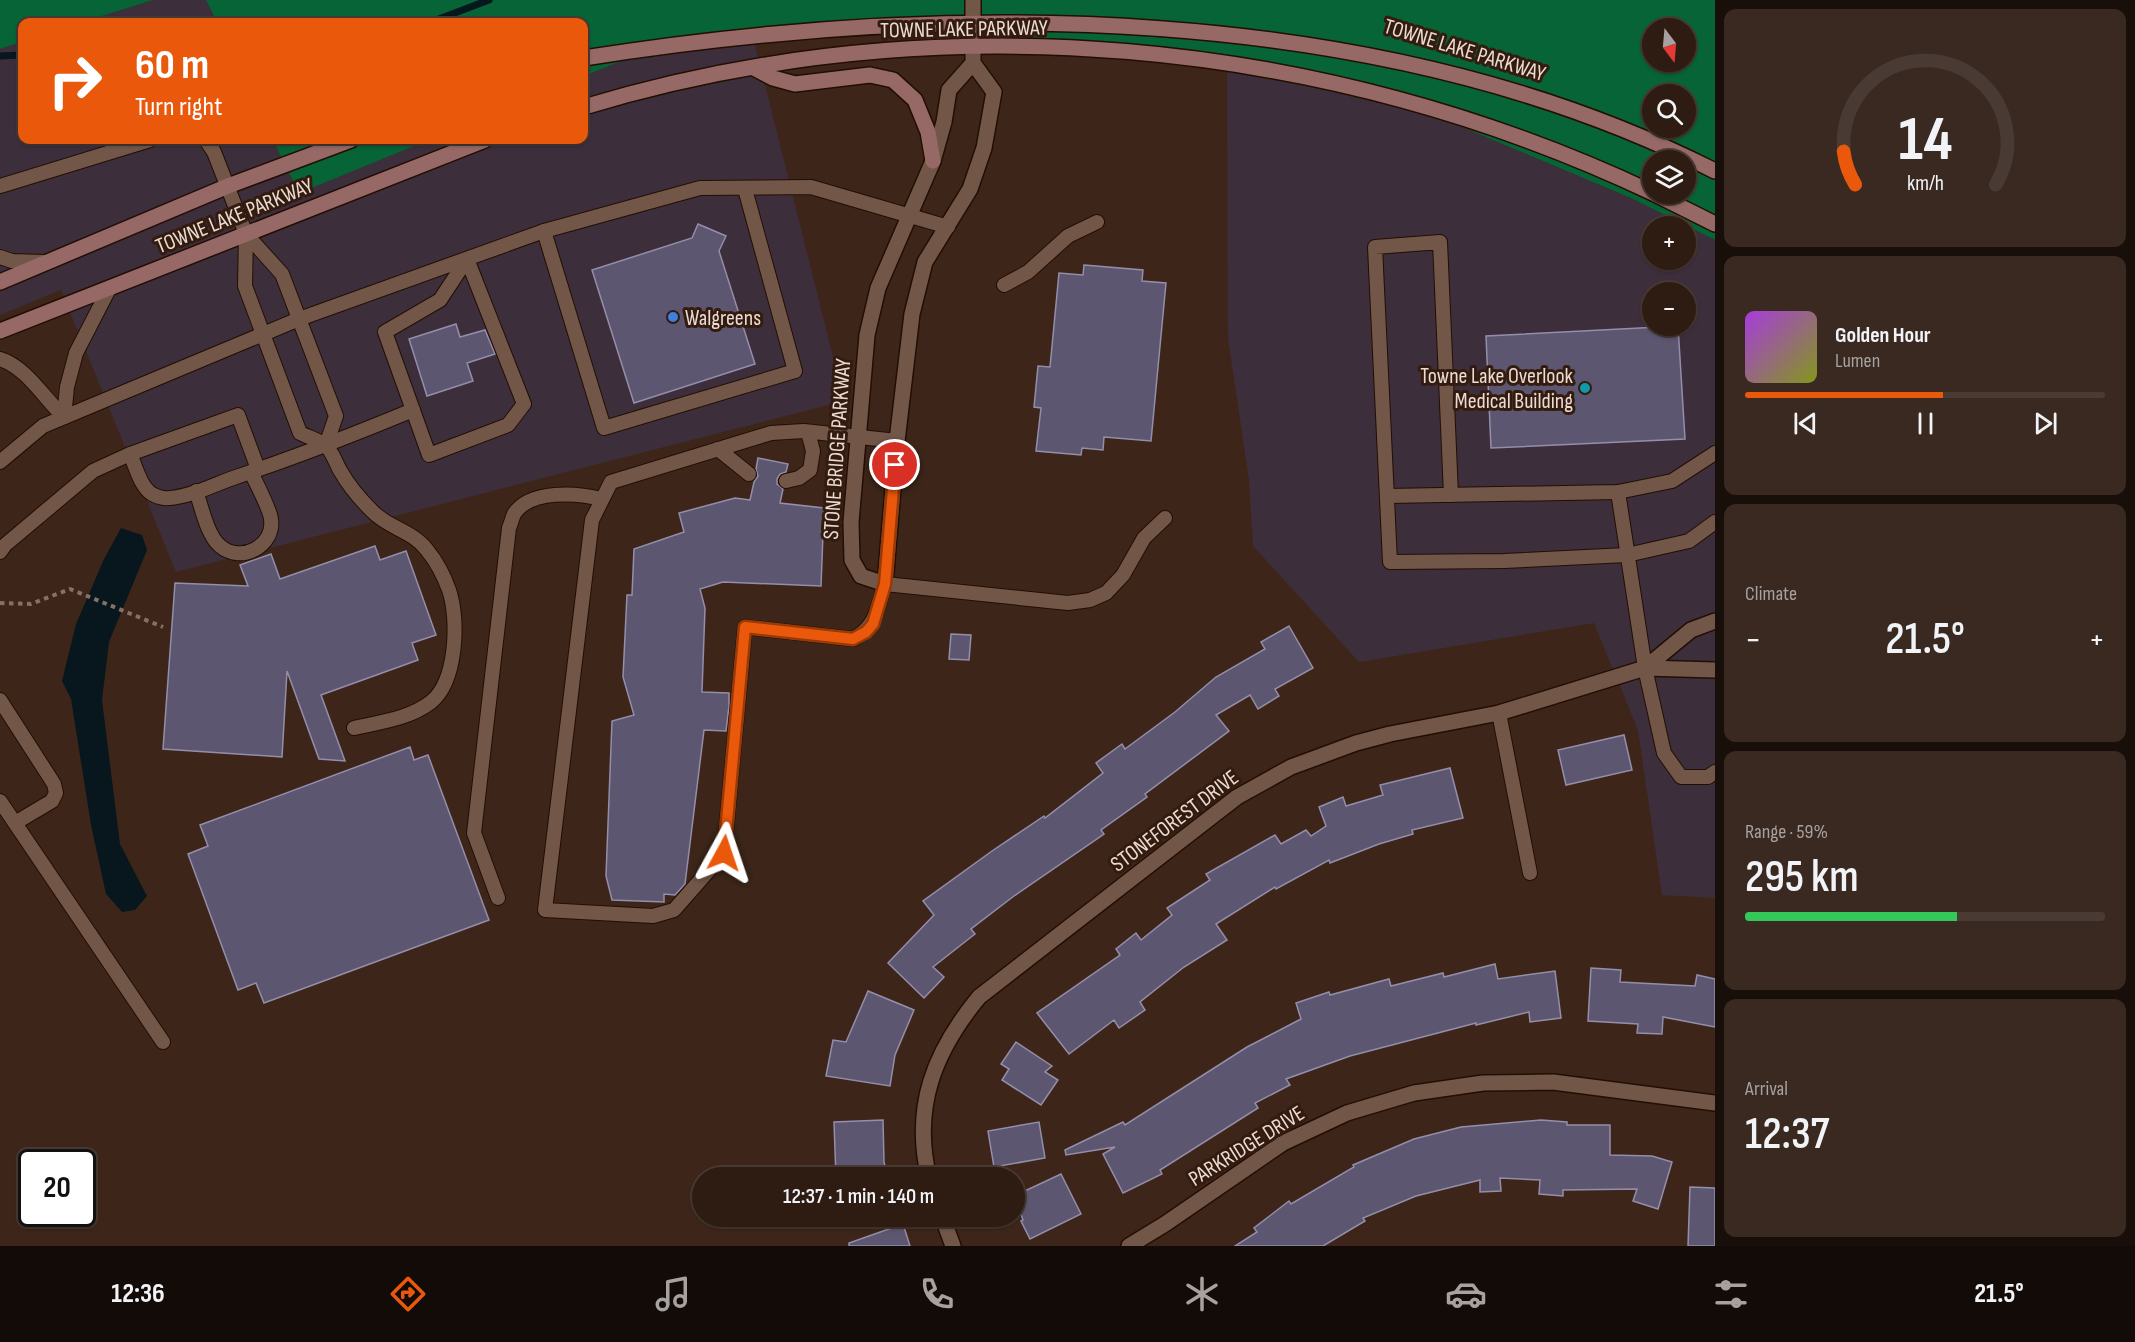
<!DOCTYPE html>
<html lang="en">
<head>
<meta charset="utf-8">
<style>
	:root { --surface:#2e1c13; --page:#3a2921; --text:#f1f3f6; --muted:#a7a1a0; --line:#493a33; --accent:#ea580c }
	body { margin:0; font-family:"Sofia Sans Condensed",sans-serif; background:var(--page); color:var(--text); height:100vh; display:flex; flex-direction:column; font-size:22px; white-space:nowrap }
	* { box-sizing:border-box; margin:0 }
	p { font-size:20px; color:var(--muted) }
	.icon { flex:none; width:33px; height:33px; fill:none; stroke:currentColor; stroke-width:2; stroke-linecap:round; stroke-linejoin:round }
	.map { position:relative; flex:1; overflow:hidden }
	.details { display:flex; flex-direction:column; gap:9px; padding:9px; background:#190f0a; width:420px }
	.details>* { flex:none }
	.guide { position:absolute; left:18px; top:18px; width:570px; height:126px; border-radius:12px; box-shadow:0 2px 4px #0004,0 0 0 2px var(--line); background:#ea580c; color:#fff; overflow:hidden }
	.needle { width:39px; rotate:164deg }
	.fabs { position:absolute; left:1642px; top:18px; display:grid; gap:12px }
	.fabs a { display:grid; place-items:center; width:54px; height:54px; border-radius:50%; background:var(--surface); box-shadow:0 2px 4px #0004,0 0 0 2px var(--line); font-size:30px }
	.speed { position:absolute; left:18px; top:1149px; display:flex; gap:12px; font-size:30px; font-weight:700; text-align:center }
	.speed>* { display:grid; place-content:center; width:78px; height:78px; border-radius:50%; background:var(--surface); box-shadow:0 2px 4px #0004,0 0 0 2px var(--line); line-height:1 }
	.speed .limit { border:3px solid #111; border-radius:9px; background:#fff; color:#111 }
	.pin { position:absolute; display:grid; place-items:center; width:51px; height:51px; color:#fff; margin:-26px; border:3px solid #fff; border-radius:50%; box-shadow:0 2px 6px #0007 }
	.me { position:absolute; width:66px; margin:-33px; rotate:5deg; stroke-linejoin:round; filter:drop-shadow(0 0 4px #0008) }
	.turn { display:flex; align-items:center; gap:21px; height:126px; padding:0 18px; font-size:27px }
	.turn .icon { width:78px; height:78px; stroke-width:2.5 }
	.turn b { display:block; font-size:42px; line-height:51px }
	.big { font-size:45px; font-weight:600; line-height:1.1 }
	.details .widget { flex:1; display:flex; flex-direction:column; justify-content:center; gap:9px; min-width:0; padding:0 21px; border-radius:12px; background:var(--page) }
	.details .dial { align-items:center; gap:0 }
	.dial svg { height:156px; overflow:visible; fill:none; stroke:var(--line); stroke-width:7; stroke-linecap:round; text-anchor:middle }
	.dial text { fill:var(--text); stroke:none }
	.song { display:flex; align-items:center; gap:18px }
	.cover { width:72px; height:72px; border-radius:9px; background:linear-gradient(135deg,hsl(280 70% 55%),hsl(70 70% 35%)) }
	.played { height:6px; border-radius:3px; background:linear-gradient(90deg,var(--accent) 55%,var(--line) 55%) }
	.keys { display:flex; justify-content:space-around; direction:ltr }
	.heat { display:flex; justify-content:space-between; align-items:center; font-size:33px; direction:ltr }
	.charge { height:9px; border-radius:4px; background:linear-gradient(90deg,#34c759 59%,var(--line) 0) }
	.trip { position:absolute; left:692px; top:1167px; width:333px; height:60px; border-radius:30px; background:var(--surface); box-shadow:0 2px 4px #0004,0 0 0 2px var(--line); font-weight:600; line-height:60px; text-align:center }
	.tab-bar { display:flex; height:96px; justify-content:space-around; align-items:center; background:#120b08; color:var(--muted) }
	.tab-bar .icon { width:42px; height:42px }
	.tab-bar .selected { color:var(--accent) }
	.tab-bar b { font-size:27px; color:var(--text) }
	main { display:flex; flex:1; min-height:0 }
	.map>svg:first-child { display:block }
	.commercial { fill:#3d2e3b; fill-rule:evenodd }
	.green { fill:#066436; fill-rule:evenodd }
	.water { fill:#07171d }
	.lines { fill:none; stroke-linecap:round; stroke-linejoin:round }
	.stream { stroke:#07171d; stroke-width:7 }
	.building { fill:#5c5670; stroke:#948eab; stroke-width:1.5 }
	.service-casing { stroke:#230e03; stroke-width:16 }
	.minor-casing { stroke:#230e03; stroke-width:18 }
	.secondary-casing { stroke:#230e03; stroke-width:18 }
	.path { stroke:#857165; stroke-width:4; stroke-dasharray:4.5 4.5; stroke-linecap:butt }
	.service { stroke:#725749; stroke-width:14 }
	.minor { stroke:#725749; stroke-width:15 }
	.secondary { stroke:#966966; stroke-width:15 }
	.route-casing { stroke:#983908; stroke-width:15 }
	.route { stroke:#ea580c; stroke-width:10 }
	.shop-dot { fill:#3f7fe0; stroke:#331c0f; stroke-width:2 }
	.culture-dot { fill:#0f9aa8; stroke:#331c0f; stroke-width:2 }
	.labels { text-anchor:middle; stroke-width:6; stroke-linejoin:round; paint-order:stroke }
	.street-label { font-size:22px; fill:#ebdbd2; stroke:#331c0f }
	.poi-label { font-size:22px; fill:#ebdbd2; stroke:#331c0f; text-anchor:start }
</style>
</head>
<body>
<main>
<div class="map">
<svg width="1715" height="1246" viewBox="0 0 1715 1246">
	<rect width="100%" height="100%" fill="#3d2619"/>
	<!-- commercial -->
	<g class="commercial">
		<path d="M 153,0 L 206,0 L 217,22 L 83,22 Z"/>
		<path d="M 754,41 L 844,401 L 176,572 L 61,290 L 0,315 L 0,49 L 22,42 L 22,140 L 273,140 L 299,192 L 429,140 L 584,140 L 584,76 L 619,62 Z"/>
		<path d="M 1227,70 L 1365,86 L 1633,199 L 1715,240 L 1715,898 L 1662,895 L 1638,730 L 1594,623 L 1359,662 L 1253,546 L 1249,480 L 1228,338 ZM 1653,226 L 1686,226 L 1686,260 L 1653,260 ZM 1653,292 L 1686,292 L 1686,326 L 1653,326 Z"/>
	</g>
	<!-- green -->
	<g class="green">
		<path d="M 0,0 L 153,0 L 83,22 L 22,22 L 22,42 L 0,49 Z"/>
		<path d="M 206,0 L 1715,0 L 1715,240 L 1633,199 L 1365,86 L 1227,70 L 911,17 L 619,62 L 584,76 L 584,22 L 217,22 ZM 1653,28 L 1686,28 L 1686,62 L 1653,62 ZM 1653,94 L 1686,94 L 1686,128 L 1653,128 ZM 1653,160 L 1686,160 L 1686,194 L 1653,194 Z"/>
		<path d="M 273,140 L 429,140 L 299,193 Z"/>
	</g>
	<!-- water -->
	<path class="water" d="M 121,528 L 142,535 L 147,550 L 109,642 L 102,700 L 120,844 L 147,896 L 135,910 L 122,912 L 106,894 L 91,825 L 71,699 L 62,681 L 76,624 L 104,559 Z"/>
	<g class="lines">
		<!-- stream -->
		<g class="stream">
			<path d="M 431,22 L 489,0"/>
			<path d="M 0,56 L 22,55"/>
		</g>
	</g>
	<!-- building -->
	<g class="building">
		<path d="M 698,224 L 726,236 L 719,251 L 755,364 L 634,403 L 592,270 L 692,238 Z"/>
		<path d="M 1084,265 L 1143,270 L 1142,281 L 1166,283 L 1151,441 L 1104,437 L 1103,450 L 1082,448 L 1081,455 L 1036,451 L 1041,408 L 1034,407 L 1038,366 L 1050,367 L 1059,273 L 1083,275 Z"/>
		<path d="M 456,324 L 460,337 L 485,330 L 495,354 L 467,363 L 473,381 L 427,396 L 409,339 Z"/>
		<path d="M 1678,326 L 1685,439 L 1491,448 L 1486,336 Z"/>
		<path d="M 758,458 L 788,464 L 786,472 L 780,474 L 777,479 L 777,484 L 783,489 L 780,503 L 824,508 L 821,586 L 723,582 L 700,589 L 705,608 L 702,692 L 729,693 L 729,706 L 726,731 L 704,730 L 685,884 L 675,895 L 664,894 L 664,902 L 612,900 L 606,876 L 612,721 L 634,715 L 623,677 L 627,595 L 632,595 L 634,549 L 684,532 L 679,513 L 735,498 L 750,500 L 754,482 L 758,476 L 756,469 Z"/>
		<path d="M 375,546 L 380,560 L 406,551 L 436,635 L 412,643 L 418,660 L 321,695 L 345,761 L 319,759 L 287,671 L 282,757 L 163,749 L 175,583 L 248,586 L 240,565 L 271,554 L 280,579 Z"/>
		<path d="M 1289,626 L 1313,668 L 1275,689 L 1279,696 L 1258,709 L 1250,695 L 1216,715 L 1229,731 L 1145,794 L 1147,797 L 1101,830 L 1104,834 L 1014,896 L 971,929 L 975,934 L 933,967 L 944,977 L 924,998 L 888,963 L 934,915 L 923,901 L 992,851 L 1044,816 L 1045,818 L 1103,773 L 1096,763 L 1122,744 L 1125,749 L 1175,712 L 1216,677 L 1265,649 L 1261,642 Z"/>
		<path d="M 951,634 L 971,635 L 969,660 L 949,659 Z"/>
		<path d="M 1624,735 L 1632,770 L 1566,785 L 1558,750 Z"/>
		<path d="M 410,747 L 414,760 L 428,755 L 489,920 L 264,1003 L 256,983 L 238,990 L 188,854 L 208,846 L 200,825 Z"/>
		<path d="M 1450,768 L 1463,818 L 1412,830 L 1413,834 L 1379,844 L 1330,863 L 1329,860 L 1276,889 L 1275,887 L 1216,924 L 1227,940 L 1184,967 L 1140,1002 L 1145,1010 L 1119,1028 L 1114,1020 L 1069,1054 L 1037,1013 L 1120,955 L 1116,949 L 1136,933 L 1141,940 L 1172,915 L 1167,908 L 1210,880 L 1206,874 L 1275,835 L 1281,844 L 1306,830 L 1311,836 L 1326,826 L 1319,807 L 1343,797 L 1346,806 L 1383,795 L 1380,785 Z"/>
		<path d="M 1495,964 L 1498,979 L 1555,971 L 1561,1018 L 1530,1022 L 1529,1012 L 1476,1025 L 1476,1023 L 1350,1056 L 1286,1079 L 1290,1085 L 1255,1103 L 1258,1108 L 1160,1170 L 1162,1174 L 1123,1193 L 1103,1154 L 1115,1147 L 1066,1155 L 1065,1150 L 1123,1122 L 1125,1125 L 1247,1047 L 1301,1019 L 1296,1003 L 1329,992 L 1330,995 L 1389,979 L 1391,986 L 1443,973 L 1444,977 Z"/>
		<path d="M 1591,968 L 1621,970 L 1620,982 L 1695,986 L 1697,975 L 1715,979 L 1715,1027 L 1663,1017 L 1662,1034 L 1637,1033 L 1638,1024 L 1588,1021 Z"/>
		<path d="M 868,991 L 914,1010 L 895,1055 L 890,1086 L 826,1076 L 833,1040 L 846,1042 Z"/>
		<path d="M 1016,1042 L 1052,1066 L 1045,1072 L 1058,1080 L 1041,1105 L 1002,1080 L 1009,1069 L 1001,1064 Z"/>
		<path d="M 883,1120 L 884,1162 L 888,1178 L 836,1178 L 834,1122 Z"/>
		<path d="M 1541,1120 L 1567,1122 L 1567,1125 L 1610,1125 L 1610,1155 L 1652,1156 L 1672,1162 L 1658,1209 L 1633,1201 L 1637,1189 L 1563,1190 L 1563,1196 L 1539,1194 L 1540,1180 L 1500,1178 L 1501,1191 L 1480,1192 L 1480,1180 L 1416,1196 L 1363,1218 L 1365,1221 L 1323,1246 L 1235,1246 L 1257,1232 L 1254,1228 L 1289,1201 L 1291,1204 L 1354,1167 L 1353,1165 L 1414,1139 L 1461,1127 Z"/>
		<path d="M 1039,1122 L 1045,1158 L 994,1167 L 988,1131 Z"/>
		<path d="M 1061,1174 L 1081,1214 L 1030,1239 L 1021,1221 L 1023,1220 L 1014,1196 Z"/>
		<path d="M 1690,1187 L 1715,1188 L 1715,1246 L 1688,1246 Z"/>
		<path d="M 903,1224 L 910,1246 L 849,1246 L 849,1243 Z"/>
	</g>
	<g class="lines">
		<defs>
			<g id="service">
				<path d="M 206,140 L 214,152 L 246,234 L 282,274 L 336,416 L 326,445"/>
				<path d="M 0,186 L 150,140"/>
				<path d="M 544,231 L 604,428 L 795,371 L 745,189"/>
				<path d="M 246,234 L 245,286 L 300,433 C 308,437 318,440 325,445 C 332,450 336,464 341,472 C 349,486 360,499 372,511 C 388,528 413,531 427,550 C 436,561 444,576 449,590 C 459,619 457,681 431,702 C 409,719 380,722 354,728"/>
				<path d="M 0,257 L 12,261 L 44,262"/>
				<path d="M 467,259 L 524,404 L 508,425 L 429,455 L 385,332 L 440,300 Z"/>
				<path d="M 1004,285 L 1028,272 L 1068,236 L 1097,222"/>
				<path d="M 0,359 C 26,367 44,398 64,417"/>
				<path d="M 64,417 L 67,387 L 76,353 L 109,289"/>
				<path d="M 897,441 L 804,431 L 771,433 L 611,482 L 592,520 L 545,910 L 653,916 L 674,910 L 724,853 L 745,627 L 853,639 C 877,626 877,608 885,584 L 1068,603 L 1090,600 L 1106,593 L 1123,575 L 1144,538 L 1165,518"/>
				<path d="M 718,449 L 749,474"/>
				<path d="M 0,462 L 43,426 L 299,319 L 544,231 L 700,188 L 811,187 L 948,227"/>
				<path d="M 258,469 L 238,415 L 130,454 C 136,467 140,486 152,494 C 157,497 165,499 170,498 C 193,496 215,484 236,477 C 296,457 355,434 413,410"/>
				<path d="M 786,481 L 799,478 L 810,470 L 813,451 L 808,432"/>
				<path d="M 196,491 C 202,508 207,535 220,546 C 241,564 275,546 271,519 C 270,509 256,483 251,472"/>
				<path d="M 1618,492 L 1645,668 L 1664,753 L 1681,777 L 1708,777 L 1715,772"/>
				<path d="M 1451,495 L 1440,242 L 1375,247 L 1390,562 L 1504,561 L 1627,555 L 1689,541 L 1715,522"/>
				<path d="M 1387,496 L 1618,492 L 1672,481 L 1715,453"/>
				<path d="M 0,552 L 5,545 L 93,471 L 130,454"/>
				<path d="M 0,700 L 54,784 L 56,793 L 52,801 L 15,823"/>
				<path d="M 1499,713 L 1530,873"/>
				<path d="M 0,801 L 163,1042"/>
				<path d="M 498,898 L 474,833 L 509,528 C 511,524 512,518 514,514 C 530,489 577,493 602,499"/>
			</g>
			<g id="minor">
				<path d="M 973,0 L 973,63 L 994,92 L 984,148 L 970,189 L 925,262 L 912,314 L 897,441 L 885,584 L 861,576 L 852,560 L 851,522 L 867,335 L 878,288 L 933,161 L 944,122 L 949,90 L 973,63"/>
				<path d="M 1645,668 L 1691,630 L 1715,621"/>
				<path d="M 929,1178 C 912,1107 934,1052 979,997 L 1237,797 L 1291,767 L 1356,743 L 1390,734 L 1499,713 L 1645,668 L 1715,670"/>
				<path d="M 942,1216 L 953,1246"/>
				<path d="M 1129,1246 L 1165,1224 L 1283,1143 L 1347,1113 L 1414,1093 L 1483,1083 L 1553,1082 L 1715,1103"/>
			</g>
			<g id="secondary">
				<path d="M 584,58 C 949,0 1378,0 1715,171"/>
				<path d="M 754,68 L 773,78 L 795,84 L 870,75 L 893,80 L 915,100 L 928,132 L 933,161"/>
				<path d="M 584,107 C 936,1 1321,36 1653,193"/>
				<path d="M 1655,194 L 1715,224"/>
				<path d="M 0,282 L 228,186 L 351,140"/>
				<path d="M 0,331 L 485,140"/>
			</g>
		</defs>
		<!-- service casing -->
		<use href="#service" class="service-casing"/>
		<!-- minor casing -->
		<use href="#minor" class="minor-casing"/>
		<!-- secondary casing -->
		<use href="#secondary" class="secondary-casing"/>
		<!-- path -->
		<path class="path" d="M 0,603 L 31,604 L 70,589 L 163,627"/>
		<!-- service -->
		<use href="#service" class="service"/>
		<!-- minor -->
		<use href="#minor" class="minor"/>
		<!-- secondary -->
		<use href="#secondary" class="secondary"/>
	</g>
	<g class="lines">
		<defs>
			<path id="route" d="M 724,853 L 745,627 L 853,639 L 866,632 L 873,624 L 885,584 L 895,465"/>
		</defs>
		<!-- route casing -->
		<use href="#route" class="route-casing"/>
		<!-- route -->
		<use href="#route" class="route"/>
	</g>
	<!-- markers -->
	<circle class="shop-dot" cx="673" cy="317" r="6"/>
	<circle class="culture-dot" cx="1585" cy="388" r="6"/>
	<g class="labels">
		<!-- street labels -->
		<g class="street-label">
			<text transform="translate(964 28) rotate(-1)" y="8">TOWNE LAKE PARKWAY</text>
			<text transform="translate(1465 49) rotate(17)" y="8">TOWNE LAKE PARKWAY</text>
			<text transform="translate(234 215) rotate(-22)" y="8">TOWNE LAKE PARKWAY</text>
			<text transform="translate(836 449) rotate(-86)" y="8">STONE BRIDGE PARKWAY</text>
			<text transform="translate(1174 820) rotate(-37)" y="8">STONEFOREST DRIVE</text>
			<text transform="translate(1246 1145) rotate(-32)" y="8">PARKRIDGE DRIVE</text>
		</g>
		<!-- poi labels -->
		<g class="poi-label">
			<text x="685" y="325">Walgreens</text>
			<text x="1573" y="383" text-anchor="end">Towne Lake Overlook<tspan x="1573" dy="25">Medical Building</tspan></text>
		</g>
	</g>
</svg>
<div class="fabs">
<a><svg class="needle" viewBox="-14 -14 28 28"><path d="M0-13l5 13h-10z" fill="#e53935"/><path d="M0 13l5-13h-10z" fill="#a7a1a0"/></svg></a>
<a><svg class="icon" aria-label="search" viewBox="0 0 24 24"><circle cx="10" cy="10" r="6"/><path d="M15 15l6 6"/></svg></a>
<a><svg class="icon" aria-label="layers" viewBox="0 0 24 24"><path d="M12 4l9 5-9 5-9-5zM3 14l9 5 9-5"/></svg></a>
<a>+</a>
<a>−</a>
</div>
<div class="speed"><div class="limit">20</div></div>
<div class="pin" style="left:895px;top:465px;background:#d93025"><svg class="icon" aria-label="arrive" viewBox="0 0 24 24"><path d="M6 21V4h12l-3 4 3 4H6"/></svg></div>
<svg class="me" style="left:724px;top:853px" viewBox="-20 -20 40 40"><path d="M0-17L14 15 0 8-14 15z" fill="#ea580c" stroke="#fff" stroke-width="4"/></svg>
<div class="trip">12:37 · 1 min · 140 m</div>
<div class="guide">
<div class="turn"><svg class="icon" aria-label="right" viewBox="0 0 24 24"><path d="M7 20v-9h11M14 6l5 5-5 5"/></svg><div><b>60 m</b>Turn right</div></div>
</div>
</div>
<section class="details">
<div class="widget dial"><svg viewBox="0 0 100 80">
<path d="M14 69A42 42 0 1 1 86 69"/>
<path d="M14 69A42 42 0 0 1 8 52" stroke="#ea580c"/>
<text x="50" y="56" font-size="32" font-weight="700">14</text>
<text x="50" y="72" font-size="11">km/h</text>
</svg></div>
<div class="widget">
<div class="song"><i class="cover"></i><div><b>Golden Hour</b><p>Lumen</p></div></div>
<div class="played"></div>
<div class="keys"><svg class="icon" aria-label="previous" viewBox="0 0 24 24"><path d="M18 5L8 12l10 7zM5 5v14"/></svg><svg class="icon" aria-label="pause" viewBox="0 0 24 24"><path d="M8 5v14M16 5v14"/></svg><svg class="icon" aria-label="next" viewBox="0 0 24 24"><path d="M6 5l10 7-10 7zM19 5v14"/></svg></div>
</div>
<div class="widget"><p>Climate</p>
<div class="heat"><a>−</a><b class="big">21.5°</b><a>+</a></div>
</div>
<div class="widget"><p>Range · 59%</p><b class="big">295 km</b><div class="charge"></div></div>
<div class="widget"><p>Arrival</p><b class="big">12:37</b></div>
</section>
</main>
<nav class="tab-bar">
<b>12:36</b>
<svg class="icon selected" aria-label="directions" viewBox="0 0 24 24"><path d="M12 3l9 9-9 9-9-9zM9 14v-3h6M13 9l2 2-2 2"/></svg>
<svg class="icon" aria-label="music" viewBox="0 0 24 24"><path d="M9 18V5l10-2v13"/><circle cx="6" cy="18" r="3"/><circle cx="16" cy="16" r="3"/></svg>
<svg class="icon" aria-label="phone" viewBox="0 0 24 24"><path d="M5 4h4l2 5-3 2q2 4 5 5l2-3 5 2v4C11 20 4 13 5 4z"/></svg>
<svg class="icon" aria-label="climate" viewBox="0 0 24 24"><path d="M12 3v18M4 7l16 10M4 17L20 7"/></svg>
<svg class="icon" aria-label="car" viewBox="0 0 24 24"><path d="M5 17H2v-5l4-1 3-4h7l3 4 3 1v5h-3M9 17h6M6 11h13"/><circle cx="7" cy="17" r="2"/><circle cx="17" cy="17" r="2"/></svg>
<svg class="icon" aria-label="filters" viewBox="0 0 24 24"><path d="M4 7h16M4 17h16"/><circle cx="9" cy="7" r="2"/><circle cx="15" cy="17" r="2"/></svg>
<b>21.5°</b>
</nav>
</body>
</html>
